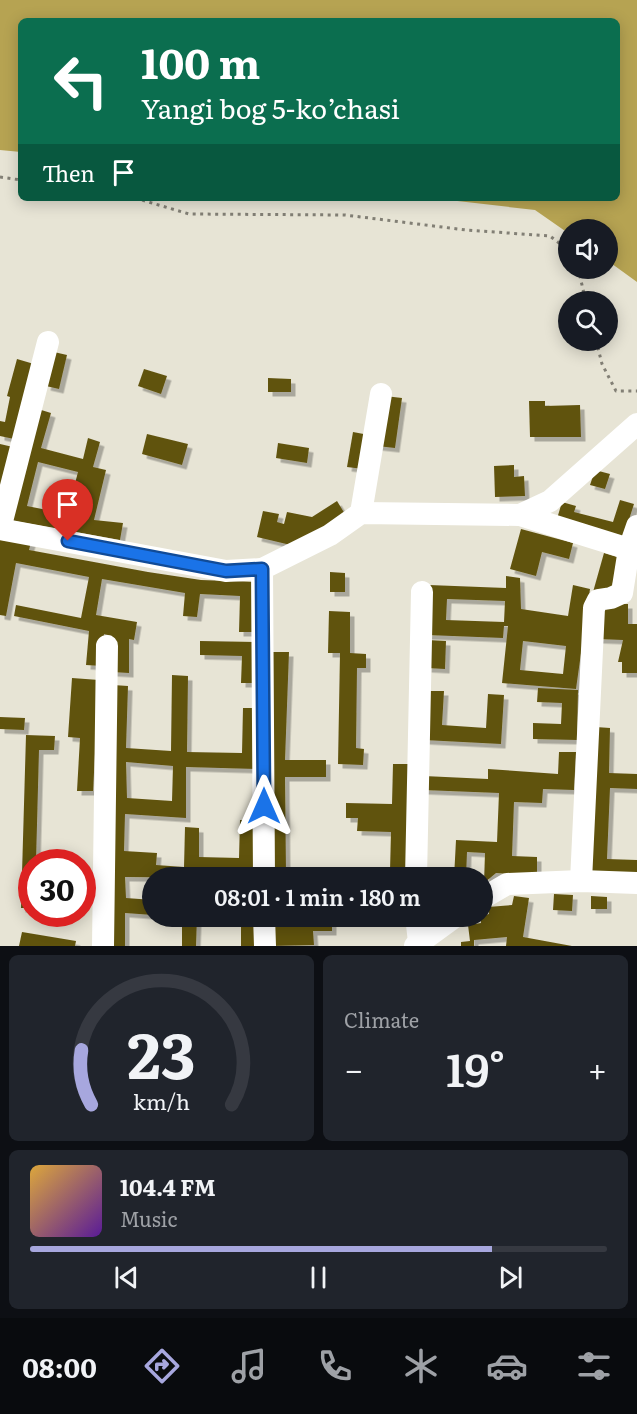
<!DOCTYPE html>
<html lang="en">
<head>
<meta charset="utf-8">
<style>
	:root { --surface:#171b24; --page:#20242c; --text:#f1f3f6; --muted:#9ea1a6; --line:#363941; --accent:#a7a7de }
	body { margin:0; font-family:Literata,serif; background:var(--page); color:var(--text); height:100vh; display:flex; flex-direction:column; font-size:22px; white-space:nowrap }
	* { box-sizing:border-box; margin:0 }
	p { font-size:20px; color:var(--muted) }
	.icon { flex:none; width:33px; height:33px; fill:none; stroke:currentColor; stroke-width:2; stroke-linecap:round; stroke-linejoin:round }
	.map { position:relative; height:946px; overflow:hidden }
	.side { display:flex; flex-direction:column; gap:9px; padding:9px; background:#0d0f14; flex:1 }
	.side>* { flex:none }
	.top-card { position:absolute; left:18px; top:18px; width:602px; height:183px; border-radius:9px; box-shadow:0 3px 15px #0003; background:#0b6e4f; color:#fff; overflow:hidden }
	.buttons { position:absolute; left:558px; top:219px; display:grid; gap:12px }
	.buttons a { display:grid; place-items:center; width:60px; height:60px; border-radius:50%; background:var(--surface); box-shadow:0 3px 15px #0003; font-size:30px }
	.speed { position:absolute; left:18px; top:849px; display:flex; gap:12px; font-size:30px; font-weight:700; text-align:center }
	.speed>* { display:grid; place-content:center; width:78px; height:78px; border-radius:50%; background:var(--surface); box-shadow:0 3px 15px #0003; line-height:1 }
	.speed .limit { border:9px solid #d22; background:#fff; color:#111 }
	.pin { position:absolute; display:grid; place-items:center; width:51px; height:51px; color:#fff; margin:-62px -26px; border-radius:50% 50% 50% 0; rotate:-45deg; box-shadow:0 0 6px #0007 }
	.pin .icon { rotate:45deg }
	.me { position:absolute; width:66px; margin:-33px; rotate:0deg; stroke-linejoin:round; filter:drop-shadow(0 0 4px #0008) }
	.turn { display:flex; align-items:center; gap:21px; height:126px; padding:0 24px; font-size:27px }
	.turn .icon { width:78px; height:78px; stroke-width:2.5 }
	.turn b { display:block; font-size:42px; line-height:51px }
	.then { display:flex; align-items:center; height:57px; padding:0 24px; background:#0003; gap:12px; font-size:22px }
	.big { font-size:45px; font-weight:600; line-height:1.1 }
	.side .tile { flex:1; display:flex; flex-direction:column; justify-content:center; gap:9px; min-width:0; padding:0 21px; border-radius:9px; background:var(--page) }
	.side .dial { align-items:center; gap:0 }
	.dial svg { height:156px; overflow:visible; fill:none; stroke:var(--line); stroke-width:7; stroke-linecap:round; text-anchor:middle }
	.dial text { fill:var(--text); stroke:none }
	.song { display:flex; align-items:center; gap:18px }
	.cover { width:72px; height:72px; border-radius:9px; background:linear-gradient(135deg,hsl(40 70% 55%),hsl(270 70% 35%)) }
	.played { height:6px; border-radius:3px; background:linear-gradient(90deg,var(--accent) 80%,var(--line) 80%) }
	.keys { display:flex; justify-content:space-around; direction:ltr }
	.heat { display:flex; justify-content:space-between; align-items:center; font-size:33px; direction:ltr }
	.side .tiles { flex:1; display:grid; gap:9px; grid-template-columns:1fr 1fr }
	.tile:last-child { grid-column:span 2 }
	.trip { position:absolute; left:142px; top:867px; width:351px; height:60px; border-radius:30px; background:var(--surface); box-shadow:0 3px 15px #0003; font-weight:600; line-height:60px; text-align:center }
	.menu { display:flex; height:96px; justify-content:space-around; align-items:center; background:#090b0e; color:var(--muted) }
	.menu .icon { width:42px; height:42px }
	.menu .current { color:var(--accent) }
	.menu b { font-size:27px; color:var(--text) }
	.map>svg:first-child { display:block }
	.water { fill:#b6a352 }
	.building { fill:#615310; fill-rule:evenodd; filter:url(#shadow) }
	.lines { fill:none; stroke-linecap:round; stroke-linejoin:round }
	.path { stroke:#827f75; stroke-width:3; stroke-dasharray:3 4.5; stroke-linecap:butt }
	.minor { stroke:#fff; stroke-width:22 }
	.route-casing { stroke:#114b97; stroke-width:15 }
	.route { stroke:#1a73e8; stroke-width:10 }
</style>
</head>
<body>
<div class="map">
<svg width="637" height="946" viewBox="0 0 637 946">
	<defs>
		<filter id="shadow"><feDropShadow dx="4.5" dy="4.5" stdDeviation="0" flood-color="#0004"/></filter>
	</defs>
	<rect width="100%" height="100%" fill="#e7e4d5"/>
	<!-- water -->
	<path class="water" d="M 0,0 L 637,0 L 637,282 L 608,261 L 608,230 L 568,230 L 568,233 L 535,210 L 431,198 L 616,198 L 616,21 L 21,21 L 21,152 L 0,150 Z"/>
	<!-- building -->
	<g class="building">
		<path d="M 54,352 L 67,355 L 59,389 L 46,386 Z"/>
		<path d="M 17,359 L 34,364 L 14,439 L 0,436 L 0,421 L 5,422 L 10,397 L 7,396 Z"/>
		<path d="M 144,369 L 167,376 L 161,394 L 138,386 Z"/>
		<path d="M 268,378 L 291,379 L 291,392 L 268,392 Z"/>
		<path d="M 385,396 L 402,398 L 395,448 L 377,446 Z"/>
		<path d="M 529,401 L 545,401 L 545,406 L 580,405 L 581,437 L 530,437 Z"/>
		<path d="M 38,409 L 51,413 L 41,448 L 83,459 L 88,438 L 100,442 L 93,467 L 106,470 L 94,520 L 123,523 L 120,540 L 9,520 ZM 38,462 L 78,472 L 67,514 L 27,506 Z"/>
		<path d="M 353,432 L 369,435 L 363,469 L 347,467 Z"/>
		<path d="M 147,434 L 188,444 L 182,465 L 142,454 Z"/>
		<path d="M 278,443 L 309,448 L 307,463 L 276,458 Z"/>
		<path d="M 0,444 L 13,447 L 0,498 Z"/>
		<path d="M 514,465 L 514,477 L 524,476 L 525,496 L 495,497 L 494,466 Z"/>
		<path d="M 595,470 L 610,474 L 605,489 L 590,485 Z"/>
		<path d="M 620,500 L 634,504 L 622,541 L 556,522 L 562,502 L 576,506 L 574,512 L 613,522 Z"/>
		<path d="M 337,501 L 345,514 L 299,547 L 257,537 L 263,511 L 279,514 L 277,522 L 284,524 L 287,512 L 312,517 Z"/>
		<path d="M 521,529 L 573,543 L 569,559 L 542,552 L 536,576 L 510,569 Z"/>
		<path d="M 0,538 L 31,542 L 29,550 L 148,572 L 201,580 L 258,582 L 257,632 L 239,632 L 240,596 L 200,594 L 197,617 L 183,616 L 185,593 L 102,579 L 96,615 L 137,622 L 134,640 L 129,639 L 129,673 L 112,672 L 112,636 L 104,634 L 102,666 L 86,665 L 89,631 L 14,616 L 16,605 L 81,618 L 89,577 L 16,563 L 6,616 L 0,615 Z"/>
		<path d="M 604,553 L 620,558 L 609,596 L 593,592 Z"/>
		<path d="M 330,572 L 345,573 L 345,592 L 330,592 Z"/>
		<path d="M 506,576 L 520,578 L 521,609 L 568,616 L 573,585 L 590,589 L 576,689 L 502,683 L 508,626 L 504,626 L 503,638 L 427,635 L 429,585 L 506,588 ZM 447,599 L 505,601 L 504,622 L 446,620 ZM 523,641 L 566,646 L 563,674 L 520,670 Z"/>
		<path d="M 599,604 L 628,604 L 628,624 L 637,624 L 637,673 L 622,673 L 622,662 L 618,662 L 623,640 L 598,639 Z"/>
		<path d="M 329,611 L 350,612 L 350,653 L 366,654 L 366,668 L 357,668 L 356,748 L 364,749 L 363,765 L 338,764 L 340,653 L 328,653 Z"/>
		<path d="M 428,640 L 446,641 L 445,669 L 427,668 Z"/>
		<path d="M 200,641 L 258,642 L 257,683 L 241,683 L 242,656 L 200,655 Z"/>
		<path d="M 269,652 L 289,652 L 285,760 L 326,760 L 326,777 L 285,777 L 286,873 L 330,872 L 330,878 L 270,878 Z"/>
		<path d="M 172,675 L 188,676 L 187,752 L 242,753 L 243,708 L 259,708 L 259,769 L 186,767 L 186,818 L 125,814 L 124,851 L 157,853 L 156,865 L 184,867 L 185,827 L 199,828 L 199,857 L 239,858 L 240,820 L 258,820 L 257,878 L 125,877 L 126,898 L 153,900 L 153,915 L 125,913 L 125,946 L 108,946 L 113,685 L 128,686 L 126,748 L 171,751 ZM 126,762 L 173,766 L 172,801 L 127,798 Z"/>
		<path d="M 72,678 L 99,680 L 93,791 L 77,791 L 80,738 L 68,737 Z"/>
		<path d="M 538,688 L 578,690 L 577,740 L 533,739 L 533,723 L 561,724 L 562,703 L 537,702 Z"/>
		<path d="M 426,691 L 444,691 L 442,725 L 486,728 L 488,694 L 504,695 L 501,744 L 424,740 Z"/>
		<path d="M 0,717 L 25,718 L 24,730 L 0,729 Z"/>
		<path d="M 596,727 L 610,728 L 609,773 L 637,774 L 637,789 L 610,788 L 607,859 L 637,860 L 637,878 L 590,876 Z"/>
		<path d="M 26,735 L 55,736 L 54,750 L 39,750 L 36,862 L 32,862 L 32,908 L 21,908 Z"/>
		<path d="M 559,752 L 576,752 L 574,790 L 543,789 L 542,803 L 514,802 L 512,856 L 537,857 L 537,875 L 496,873 L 484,883 L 485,853 L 467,852 L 466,878 L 454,878 L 456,840 L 497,842 L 499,793 L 423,790 L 424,776 L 488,779 L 488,769 L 558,774 Z"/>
		<path d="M 393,764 L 409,764 L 408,878 L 353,878 L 353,874 L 390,871 L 391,832 L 357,831 L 358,818 L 346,818 L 346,803 L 392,804 Z"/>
		<path d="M 554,894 L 573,895 L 572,911 L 553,910 Z"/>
		<path d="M 514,896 L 529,898 L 523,937 L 572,946 L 506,946 L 507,937 L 474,940 L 474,946 L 461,946 L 461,942 L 470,941 L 468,925 L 481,923 L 480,916 L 489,914 L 488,907 L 512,905 Z"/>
		<path d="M 591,896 L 607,897 L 607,909 L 591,909 Z"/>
		<path d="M 182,916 L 197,916 L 196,946 L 182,946 Z"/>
		<rect x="241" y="916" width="16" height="30"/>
		<path d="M 271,916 L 287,916 L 287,919 L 332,919 L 332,931 L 313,931 L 314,945 L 271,946 Z"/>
		<path d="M 22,932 L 76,941 L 75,946 L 19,946 Z"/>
	</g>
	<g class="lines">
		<!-- path -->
		<g class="path">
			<path d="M 0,177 L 21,180"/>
			<path d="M 135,198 L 189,214 L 345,215 L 466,230 L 550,236 L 568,250"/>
			<path d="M 578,268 L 586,302"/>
			<path d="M 596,340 L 602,364 L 616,391 L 637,391"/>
		</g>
		<!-- minor -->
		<g class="minor">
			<path d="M 361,513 L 381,394"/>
			<path d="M 520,515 L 629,549"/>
			<path d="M 0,529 L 226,571 L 262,569 L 330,535 L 361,513 L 520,515 L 550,501 L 637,424"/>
			<path d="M 0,529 L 48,342"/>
			<path d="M 262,569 L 264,878"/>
			<path d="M 416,878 L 422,592"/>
			<path d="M 581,881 L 594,608 L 598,600 L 611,598 L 622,593 L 629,549 L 637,526"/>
			<path d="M 483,898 L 507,884 L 581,881 L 637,883"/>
			<path d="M 264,916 L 265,946"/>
			<path d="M 416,916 L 419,942"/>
			<path d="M 103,946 L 107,646"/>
			<path d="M 415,946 L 456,916"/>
		</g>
	</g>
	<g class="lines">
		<defs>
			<path id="route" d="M 68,541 L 226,571 L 262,569 L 264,806"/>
		</defs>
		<!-- route casing -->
		<use href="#route" class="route-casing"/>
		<!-- route -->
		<use href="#route" class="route"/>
	</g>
</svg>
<div class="buttons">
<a><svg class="icon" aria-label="sound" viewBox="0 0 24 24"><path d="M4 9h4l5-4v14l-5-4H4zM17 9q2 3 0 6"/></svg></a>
<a><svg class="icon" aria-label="search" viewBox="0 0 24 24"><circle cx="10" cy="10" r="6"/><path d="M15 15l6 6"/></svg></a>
</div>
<div class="speed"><div class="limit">30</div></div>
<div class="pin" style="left:68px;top:541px;background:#d93025"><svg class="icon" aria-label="arrive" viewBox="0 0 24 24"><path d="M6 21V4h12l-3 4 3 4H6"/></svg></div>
<svg class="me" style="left:264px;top:806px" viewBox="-20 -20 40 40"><path d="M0-17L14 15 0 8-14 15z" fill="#1a73e8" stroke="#fff" stroke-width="4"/></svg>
<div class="trip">08:01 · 1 min · 180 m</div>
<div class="top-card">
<div class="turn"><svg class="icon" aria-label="left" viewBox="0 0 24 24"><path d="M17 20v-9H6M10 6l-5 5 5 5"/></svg><div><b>100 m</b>Yangi bog 5-koʼchasi</div></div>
<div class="then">Then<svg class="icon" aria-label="arrive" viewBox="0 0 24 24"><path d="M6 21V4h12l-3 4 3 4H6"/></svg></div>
</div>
</div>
<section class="side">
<div class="tiles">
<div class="tile dial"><svg viewBox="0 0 100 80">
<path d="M14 69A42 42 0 1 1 86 69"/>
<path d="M14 69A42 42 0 0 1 9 41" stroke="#a7a7de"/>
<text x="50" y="56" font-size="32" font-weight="700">23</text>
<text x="50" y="72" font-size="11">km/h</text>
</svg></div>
<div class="tile"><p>Climate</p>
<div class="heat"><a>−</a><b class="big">19°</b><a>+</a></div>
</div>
<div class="tile">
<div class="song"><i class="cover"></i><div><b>104.4 FM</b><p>Music</p></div></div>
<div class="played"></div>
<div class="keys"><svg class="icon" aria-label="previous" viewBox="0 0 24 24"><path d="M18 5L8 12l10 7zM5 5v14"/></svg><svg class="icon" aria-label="pause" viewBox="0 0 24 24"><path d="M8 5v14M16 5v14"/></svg><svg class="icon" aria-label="next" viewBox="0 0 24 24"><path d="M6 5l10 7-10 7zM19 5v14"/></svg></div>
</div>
</div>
</section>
<nav class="menu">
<b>08:00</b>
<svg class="icon current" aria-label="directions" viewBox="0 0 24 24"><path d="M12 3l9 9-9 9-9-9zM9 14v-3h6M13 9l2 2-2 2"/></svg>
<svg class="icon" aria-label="music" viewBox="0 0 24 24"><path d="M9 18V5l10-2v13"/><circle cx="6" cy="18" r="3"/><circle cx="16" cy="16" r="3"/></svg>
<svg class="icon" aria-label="phone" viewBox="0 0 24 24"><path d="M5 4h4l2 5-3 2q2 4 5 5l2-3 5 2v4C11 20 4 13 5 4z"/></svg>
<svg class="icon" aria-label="climate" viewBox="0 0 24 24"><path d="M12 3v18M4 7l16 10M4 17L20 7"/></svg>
<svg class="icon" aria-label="car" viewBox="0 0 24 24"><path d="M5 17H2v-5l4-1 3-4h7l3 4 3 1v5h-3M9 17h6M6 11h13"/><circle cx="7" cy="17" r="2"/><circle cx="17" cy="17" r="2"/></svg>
<svg class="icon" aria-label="filters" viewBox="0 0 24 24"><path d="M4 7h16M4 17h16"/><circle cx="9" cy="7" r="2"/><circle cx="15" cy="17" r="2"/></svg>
</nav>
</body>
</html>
